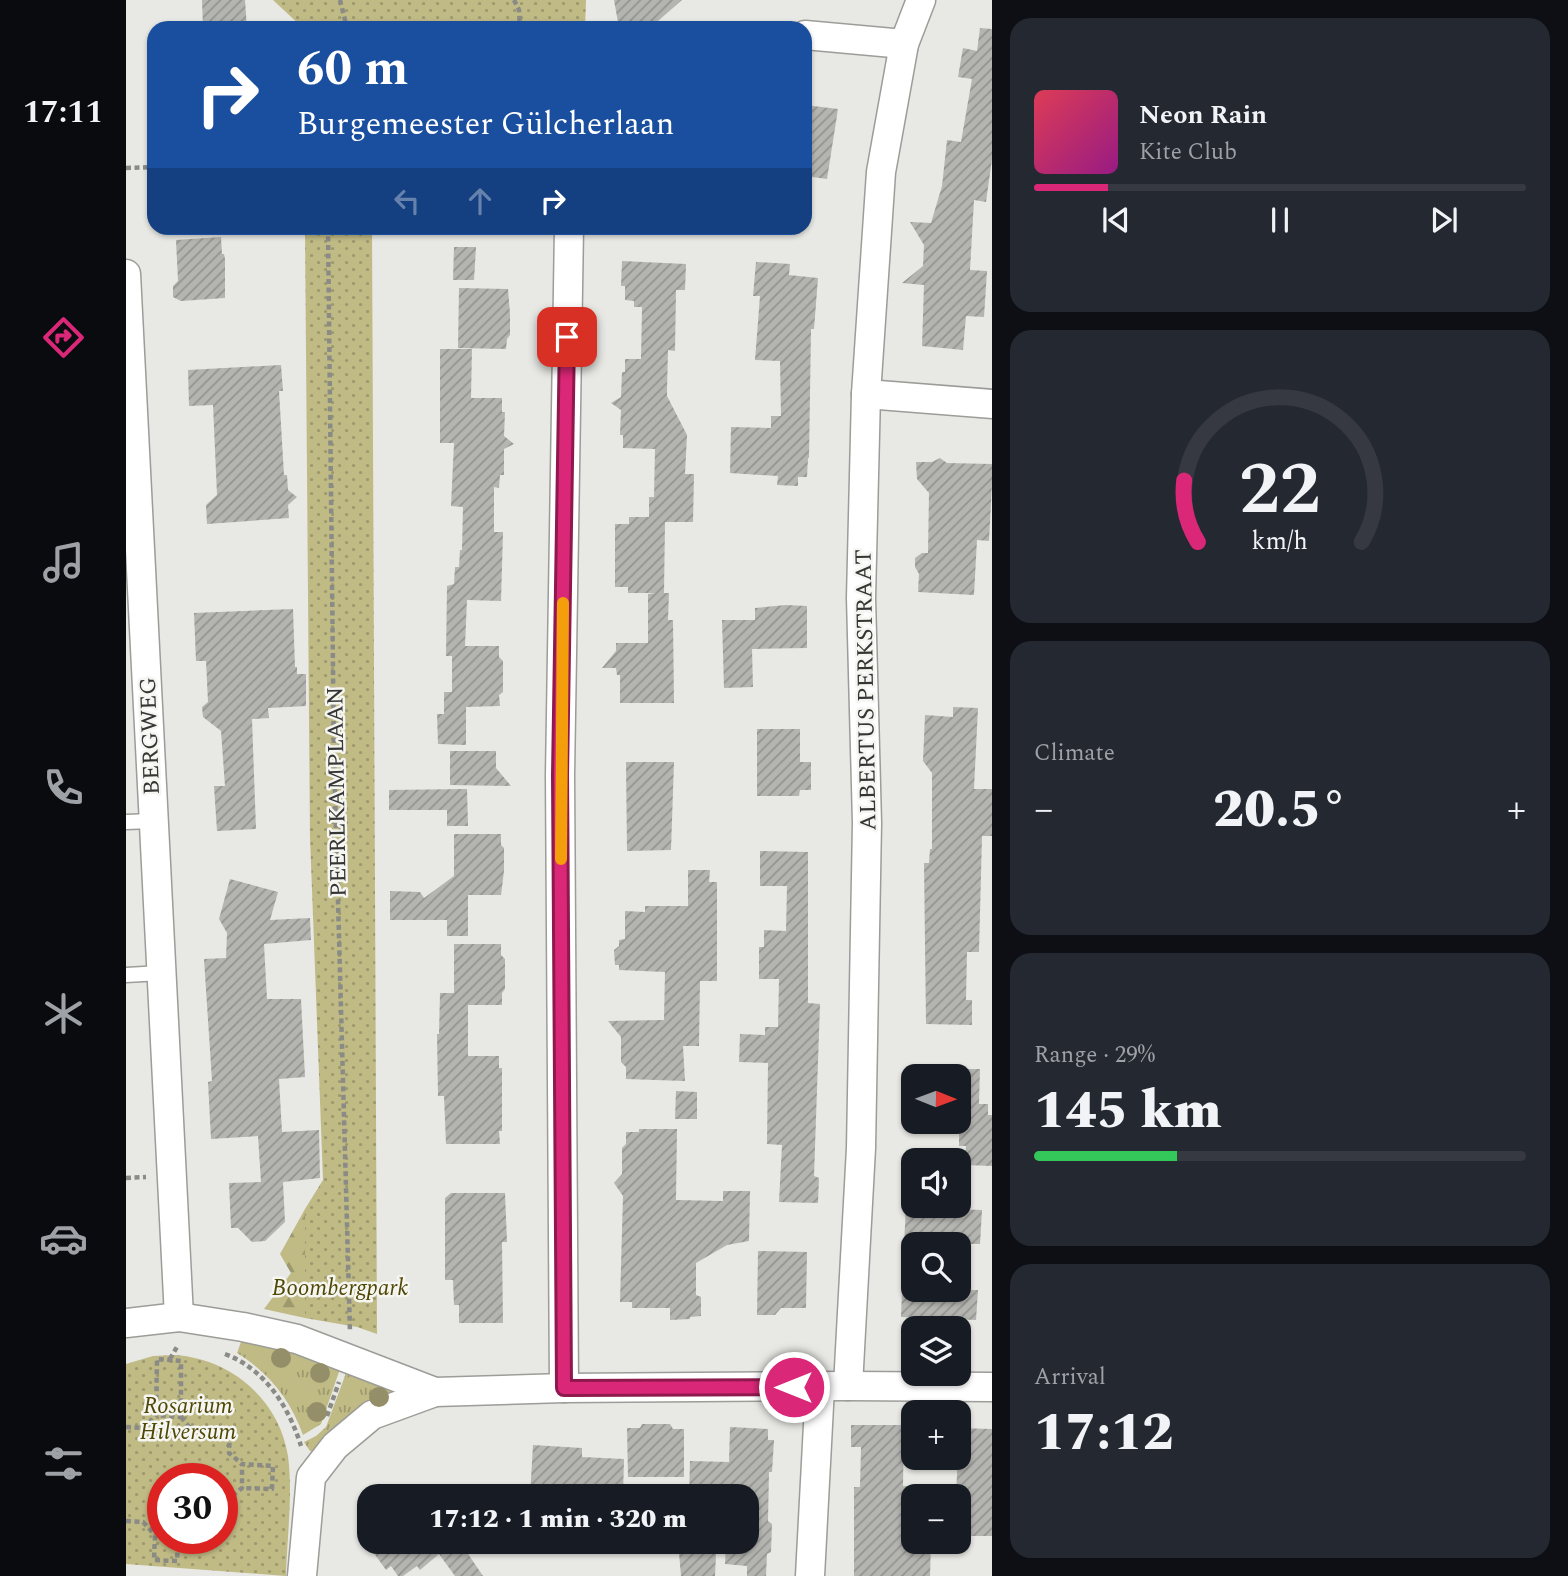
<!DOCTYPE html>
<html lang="en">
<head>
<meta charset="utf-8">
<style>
	:root { --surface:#171b24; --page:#242831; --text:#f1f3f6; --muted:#9ea1a6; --line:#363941; --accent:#db2777 }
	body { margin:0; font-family:Spectral,serif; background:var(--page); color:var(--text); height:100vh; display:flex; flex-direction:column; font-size:26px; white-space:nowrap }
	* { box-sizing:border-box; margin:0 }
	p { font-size:23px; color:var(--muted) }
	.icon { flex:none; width:38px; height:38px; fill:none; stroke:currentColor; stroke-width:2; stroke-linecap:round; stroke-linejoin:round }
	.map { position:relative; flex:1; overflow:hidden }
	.side { display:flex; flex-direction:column; gap:18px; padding:18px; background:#0d0f14; width:576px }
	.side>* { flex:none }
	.banner { position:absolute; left:21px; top:21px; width:665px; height:214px; border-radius:21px; box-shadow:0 2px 5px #0004; background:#1a4fa0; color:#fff; overflow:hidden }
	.needle { width:46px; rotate:91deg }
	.controls { position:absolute; left:775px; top:1064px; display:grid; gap:14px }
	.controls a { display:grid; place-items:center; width:70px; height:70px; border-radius:14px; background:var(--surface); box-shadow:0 2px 5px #0004; font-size:35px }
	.speed { position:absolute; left:21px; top:1463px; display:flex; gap:14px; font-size:35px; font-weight:700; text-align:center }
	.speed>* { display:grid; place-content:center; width:91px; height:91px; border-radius:50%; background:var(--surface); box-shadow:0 2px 5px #0004; line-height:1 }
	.speed .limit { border:10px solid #d22; background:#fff; color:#111 }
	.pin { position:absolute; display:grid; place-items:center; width:60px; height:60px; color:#fff; margin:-30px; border-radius:14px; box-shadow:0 4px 10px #0006 }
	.me { position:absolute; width:77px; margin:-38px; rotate:270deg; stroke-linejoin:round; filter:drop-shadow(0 0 5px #0008) }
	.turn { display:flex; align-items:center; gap:24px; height:147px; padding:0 35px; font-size:32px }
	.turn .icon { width:91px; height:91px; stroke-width:2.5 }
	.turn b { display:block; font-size:49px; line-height:60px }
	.lanes { display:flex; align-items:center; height:66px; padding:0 35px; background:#0003; justify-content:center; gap:35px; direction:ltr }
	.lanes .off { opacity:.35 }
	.big { font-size:52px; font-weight:800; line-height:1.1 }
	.side .widget { flex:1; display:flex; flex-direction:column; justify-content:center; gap:10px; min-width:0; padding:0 24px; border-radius:21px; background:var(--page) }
	.side .dial { align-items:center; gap:0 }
	.dial svg { height:182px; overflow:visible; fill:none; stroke:var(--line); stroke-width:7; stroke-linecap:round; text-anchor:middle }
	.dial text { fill:var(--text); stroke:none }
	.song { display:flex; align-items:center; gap:21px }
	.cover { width:84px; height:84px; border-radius:10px; background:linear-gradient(135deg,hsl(350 70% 55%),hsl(310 70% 35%)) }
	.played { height:7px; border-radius:4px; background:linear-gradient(90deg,var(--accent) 15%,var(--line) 15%) }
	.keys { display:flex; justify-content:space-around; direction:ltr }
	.heat { display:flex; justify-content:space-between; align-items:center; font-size:38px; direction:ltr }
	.charge { height:10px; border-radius:5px; background:linear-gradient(90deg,#34c759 29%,var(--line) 0) }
	.trip { position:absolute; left:231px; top:1484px; width:402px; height:70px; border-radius:21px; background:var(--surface); box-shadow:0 2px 5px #0004; font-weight:800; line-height:70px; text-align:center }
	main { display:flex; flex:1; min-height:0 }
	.tabs { display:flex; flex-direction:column; width:126px; justify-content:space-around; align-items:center; background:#090b0e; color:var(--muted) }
	.tabs .icon { width:49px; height:49px }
	.tabs .selected { color:var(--accent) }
	.tabs b { font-size:32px; color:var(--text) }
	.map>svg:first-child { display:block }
	.grass { fill:url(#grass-tufts) }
	.forest { fill:url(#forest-firs) }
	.park { fill:url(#park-dots); fill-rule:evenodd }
	.building { fill:url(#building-hatch) }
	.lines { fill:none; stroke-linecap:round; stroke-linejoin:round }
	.service-casing { stroke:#9c9c98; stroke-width:17 }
	.minor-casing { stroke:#9c9c98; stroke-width:31 }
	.path { stroke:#8a8a87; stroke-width:4.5; stroke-dasharray:5 3.5; stroke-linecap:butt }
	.service { stroke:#fff; stroke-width:14 }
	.minor { stroke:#fff; stroke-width:28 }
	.tree { fill:#948f68 }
	.route-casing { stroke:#8e194d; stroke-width:18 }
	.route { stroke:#db2777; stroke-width:12 }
	.slow { stroke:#f59e0b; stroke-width:12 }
	.labels { text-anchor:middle; stroke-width:5; stroke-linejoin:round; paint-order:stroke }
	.street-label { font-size:23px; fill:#353533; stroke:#f5f5f2 }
	.park-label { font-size:23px; font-style:italic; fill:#4f4703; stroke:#f5f5f2 }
</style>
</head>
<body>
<main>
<nav class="tabs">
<b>17:11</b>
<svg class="icon selected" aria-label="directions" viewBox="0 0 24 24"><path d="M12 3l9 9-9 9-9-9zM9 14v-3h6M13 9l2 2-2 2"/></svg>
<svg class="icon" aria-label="music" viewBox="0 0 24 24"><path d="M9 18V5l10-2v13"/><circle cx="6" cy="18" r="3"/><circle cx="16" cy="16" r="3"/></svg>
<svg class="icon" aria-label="phone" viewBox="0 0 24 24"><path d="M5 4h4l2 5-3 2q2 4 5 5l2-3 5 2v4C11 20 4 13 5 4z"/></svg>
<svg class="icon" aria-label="climate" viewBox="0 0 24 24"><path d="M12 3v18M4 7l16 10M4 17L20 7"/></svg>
<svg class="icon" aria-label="car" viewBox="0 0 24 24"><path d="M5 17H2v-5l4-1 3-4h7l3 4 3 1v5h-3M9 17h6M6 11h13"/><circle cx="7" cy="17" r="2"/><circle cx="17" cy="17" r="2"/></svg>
<svg class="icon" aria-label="filters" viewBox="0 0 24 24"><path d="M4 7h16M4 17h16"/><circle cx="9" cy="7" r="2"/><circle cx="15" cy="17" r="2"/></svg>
</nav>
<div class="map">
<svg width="867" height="1576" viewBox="0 0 867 1576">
	<defs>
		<pattern id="grass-tufts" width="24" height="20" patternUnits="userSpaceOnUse" patternTransform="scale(1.75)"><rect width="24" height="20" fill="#c0ba85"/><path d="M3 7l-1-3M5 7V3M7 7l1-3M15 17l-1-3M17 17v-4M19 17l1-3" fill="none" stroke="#9d986d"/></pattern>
		<pattern id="forest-firs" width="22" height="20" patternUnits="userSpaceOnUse" patternTransform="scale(1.75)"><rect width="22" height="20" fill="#c0ba85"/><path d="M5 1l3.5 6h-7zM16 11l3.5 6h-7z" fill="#9d986d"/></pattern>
		<pattern id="park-dots" width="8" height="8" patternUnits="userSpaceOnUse" patternTransform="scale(1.75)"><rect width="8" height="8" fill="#c0ba85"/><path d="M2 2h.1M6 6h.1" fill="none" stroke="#9d986d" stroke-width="1.8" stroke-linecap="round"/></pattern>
		<pattern id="building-hatch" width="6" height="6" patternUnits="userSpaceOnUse" patternTransform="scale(1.75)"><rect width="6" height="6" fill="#b4b4b0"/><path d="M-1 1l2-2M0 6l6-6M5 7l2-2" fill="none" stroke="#939390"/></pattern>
	</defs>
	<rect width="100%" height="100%" fill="#e8e8e4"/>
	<!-- grass -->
	<g class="grass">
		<path d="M 118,1334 L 216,1363 L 195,1424 L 177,1435 C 164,1399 143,1373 111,1353 Z"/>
		<path d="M 223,1365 L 277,1387 L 188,1452 L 184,1451 L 178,1442 L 190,1436 L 200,1427 Z"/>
	</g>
	<!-- forest -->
	<path class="forest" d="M 179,1209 L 179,1318 L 138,1309 L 165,1273 L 154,1254 Z"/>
	<!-- park -->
	<g class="park">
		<path d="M 147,0 L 460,0 L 459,28 L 177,28 Z"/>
		<path d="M 179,228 L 246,228 L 251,1334 L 231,1327 L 179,1318 L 179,1209 L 197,1180 L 184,837 Z"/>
		<path d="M 49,1355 C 105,1359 153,1399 162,1456 C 167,1494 161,1537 160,1576 L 0,1564 L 0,1364 L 27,1356 ZM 37,1479 L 96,1479 L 96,1538 L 37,1538 Z"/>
	</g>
	<!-- building -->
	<g class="building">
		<path d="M 76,0 L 119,0 L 121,28 L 77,28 Z"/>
		<path d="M 488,0 L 556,0 L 524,28 L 493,28 Z"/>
		<path d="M 854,28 L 867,29 L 867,152 L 860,202 L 848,200 L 844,270 L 861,271 L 858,317 L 840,316 L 837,350 L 796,346 L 798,285 L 776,283 L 797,266 L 798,245 L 784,222 L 805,223 L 816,186 L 821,140 L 835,142 L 846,79 L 832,77 L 837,48 L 851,51 Z"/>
		<path d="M 679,105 L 712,109 L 701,179 L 679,176 Z"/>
		<path d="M 95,237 L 96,254 L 98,254 L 99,259 L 99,298 L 55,301 L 47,297 L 47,286 L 52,281 L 50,240 Z"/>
		<path d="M 328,247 L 350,247 L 348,280 L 327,280 Z"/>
		<path d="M 496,261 L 560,264 L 559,290 L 550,290 L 549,351 L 542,350 L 541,390 L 541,396 L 561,435 L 559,474 L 568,474 L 567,522 L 539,522 L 538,593 L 543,593 L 542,620 L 547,620 L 548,703 L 494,703 L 494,675 L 491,675 L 490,668 L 476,668 L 490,651 L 490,643 L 522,643 L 522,594 L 530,593 L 502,593 L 502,587 L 489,587 L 489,524 L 503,524 L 503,517 L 523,517 L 523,497 L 528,497 L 529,449 L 497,448 L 497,435 L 494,435 L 495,410 L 485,403 L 495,397 L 496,372 L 499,372 L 499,359 L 515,359 L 516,307 L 508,307 L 508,301 L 499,300 L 499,286 L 495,286 Z"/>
		<path d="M 630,262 L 664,264 L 663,275 L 692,278 L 688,329 L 685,329 L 683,458 L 682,458 L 681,477 L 672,477 L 672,486 L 651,485 L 652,476 L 604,473 L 605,427 L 645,428 L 645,416 L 655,416 L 654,361 L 629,360 L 634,296 L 627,296 Z"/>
		<path d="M 333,288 L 382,289 L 384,314 L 384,335 L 381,339 L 380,349 L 332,348 Z"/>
		<path d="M 314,349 L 346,349 L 345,398 L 376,398 L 376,412 L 379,412 L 378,436 L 388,444 L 378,449 L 378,475 L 374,475 L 373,488 L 368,487 L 368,532 L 377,532 L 375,601 L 341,600 L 339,646 L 373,646 L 373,657 L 377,661 L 377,692 L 373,695 L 374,706 L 340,707 L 340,745 L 312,744 L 311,714 L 318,714 L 318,692 L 326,692 L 326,656 L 320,656 L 321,586 L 328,584 L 329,567 L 333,567 L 334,550 L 336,550 L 337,507 L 325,506 L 328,443 L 314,443 Z"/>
		<path d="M 155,365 L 157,391 L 153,391 L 158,475 L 161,475 L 162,490 L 171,497 L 162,505 L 163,518 L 81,524 L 80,505 L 91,495 L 87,405 L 63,406 L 62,370 Z"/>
		<path d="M 814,458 L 821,463 L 867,464 L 863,541 L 851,540 L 848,595 L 792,592 L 793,574 L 789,567 L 789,558 L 796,553 L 802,553 L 803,493 L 791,479 L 790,462 L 806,462 Z"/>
		<path d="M 660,605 L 681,606 L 681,648 L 626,649 L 627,687 L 598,688 L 596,620 L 629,620 L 629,608 Z"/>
		<path d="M 167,609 L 169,667 L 171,667 L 171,674 L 180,674 L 180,706 L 142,708 L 143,718 L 126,719 L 130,829 L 91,831 L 88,786 L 99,786 L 95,731 L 77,717 L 76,707 L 82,702 L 80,661 L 70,661 L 68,613 Z"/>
		<path d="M 827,707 L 852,708 L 848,789 L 867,789 L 867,836 L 856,836 L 853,952 L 841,952 L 840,1000 L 846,1000 L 846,1025 L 800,1024 L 798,863 L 803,863 L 804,849 L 806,849 L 806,773 L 797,761 L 799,715 L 827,717 Z"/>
		<path d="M 631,729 L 674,729 L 674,762 L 685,762 L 685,790 L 674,790 L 673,796 L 631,796 Z"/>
		<path d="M 324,751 L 370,751 L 370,768 L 385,786 L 324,785 Z"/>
		<path d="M 500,762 L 548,762 L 545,850 L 501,851 Z"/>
		<path d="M 341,789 L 342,826 L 321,826 L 321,810 L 263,810 L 263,790 Z"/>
		<path d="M 328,834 L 375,834 L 375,845 L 378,848 L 378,871 L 375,895 L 342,895 L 342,936 L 321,936 L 321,920 L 264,920 L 264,891 L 294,892 L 298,898 L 328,876 Z"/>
		<path d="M 634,851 L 682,852 L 682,1003 L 694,1004 L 688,1176 L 693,1178 L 692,1203 L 653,1202 L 656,1145 L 641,1144 L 642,1063 L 613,1062 L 614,1034 L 639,1035 L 639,1027 L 652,1027 L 653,979 L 633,979 L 633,947 L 638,947 L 638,930 L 660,931 L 661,886 L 634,886 Z"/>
		<path d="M 562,870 L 584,870 L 583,882 L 591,882 L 591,981 L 574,981 L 573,1046 L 557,1046 L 559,1081 L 500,1079 L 500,1067 L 495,1062 L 495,1037 L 482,1021 L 538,1020 L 539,972 L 493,970 L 493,965 L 489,965 L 488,950 L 493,946 L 493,940 L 499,939 L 499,911 L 519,912 L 519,906 L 562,906 Z"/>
		<path d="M 104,879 L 152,892 L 144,920 L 184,918 L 185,940 L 138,944 L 141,999 L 175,999 L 179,1077 L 153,1079 L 156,1132 L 193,1130 L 194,1178 L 157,1182 L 159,1222 L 139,1241 L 126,1242 L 112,1228 L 105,1228 L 103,1183 L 135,1182 L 132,1136 L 85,1139 L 82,1082 L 86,1081 L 78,959 L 100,958 L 101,933 L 93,919 Z"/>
		<path d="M 328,944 L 375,944 L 375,955 L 379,959 L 379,989 L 376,993 L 376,1005 L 342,1005 L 342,1056 L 373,1056 L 373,1068 L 376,1068 L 376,1131 L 373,1131 L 374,1144 L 320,1144 L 318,1096 L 312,1096 L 311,1034 L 313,1034 L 314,993 L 328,993 Z"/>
		<path d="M 833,1069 L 854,1069 L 853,1104 L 862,1104 L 862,1115 L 867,1115 L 867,1166 L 839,1165 L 840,1146 L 833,1146 Z"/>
		<path d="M 550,1091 L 571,1092 L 571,1119 L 549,1119 Z"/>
		<path d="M 513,1129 L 551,1129 L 550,1200 L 597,1201 L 597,1191 L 624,1191 L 623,1241 L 601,1245 L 570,1263 L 570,1295 L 575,1297 L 575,1316 L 564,1317 L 564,1319 L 544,1320 L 544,1308 L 506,1308 L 506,1302 L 494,1302 L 497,1196 L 488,1183 L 496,1174 L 496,1148 L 500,1144 L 500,1132 L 513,1132 Z"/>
		<path d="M 325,1193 L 379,1193 L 381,1242 L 376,1242 L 377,1323 L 333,1323 L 333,1305 L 328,1305 L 327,1280 L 319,1280 L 319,1198 Z"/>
		<path d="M 780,1206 L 827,1206 L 827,1209 L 856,1210 L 854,1244 L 778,1244 Z"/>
		<path d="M 632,1251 L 681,1252 L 680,1308 L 655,1308 L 649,1315 L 631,1315 Z"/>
		<path d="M 776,1290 L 852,1290 L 850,1320 L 775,1317 Z"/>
		<path d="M 516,1424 L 544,1424 L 547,1429 L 558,1429 L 558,1477 L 502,1477 L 501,1428 L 514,1428 Z"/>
		<path d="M 725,1425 L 778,1425 L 777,1486 L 788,1487 L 788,1542 L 805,1542 L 804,1576 L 728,1576 L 728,1487 L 734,1487 L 735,1447 L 725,1447 Z"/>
		<path d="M 604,1427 L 642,1429 L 642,1440 L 648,1440 L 646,1472 L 643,1472 L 642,1521 L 646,1524 L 645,1552 L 641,1554 L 640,1576 L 621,1576 L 621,1566 L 599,1564 L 600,1542 L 621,1542 L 621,1496 L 563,1496 L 564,1461 L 603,1462 Z"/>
		<path d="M 833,1428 L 867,1429 L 867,1536 L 833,1536 L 833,1496 L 830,1496 Z"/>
		<path d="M 407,1445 L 456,1448 L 456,1457 L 498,1459 L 497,1496 L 404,1496 Z"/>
		<path d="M 240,1542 L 334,1542 L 357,1576 L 329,1576 L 313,1554 L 294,1570 L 291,1566 L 277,1576 L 272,1576 L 265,1566 L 260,1570 Z"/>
		<path d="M 553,1553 L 590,1554 L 589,1576 L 555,1576 Z"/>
	</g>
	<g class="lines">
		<defs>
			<g id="service">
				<path d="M 0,822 L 26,821"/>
				<path d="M 0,975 L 35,973"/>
			</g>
			<g id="minor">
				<path d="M 679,35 L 778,44"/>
				<path d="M 0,274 L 53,1317"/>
				<path d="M 740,394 L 867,404"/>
				<path d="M 0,1323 L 53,1317 L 117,1327 L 171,1339 L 309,1392 L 438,1388 L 722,1386 L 867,1387"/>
				<path d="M 722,1386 L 735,1148 L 741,823 L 735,598 L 740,394 L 755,172 L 778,44 L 795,0"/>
				<path d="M 438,1388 L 434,775 L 443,228"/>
				<path d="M 176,1576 L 185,1477 L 209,1446 L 246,1415 L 309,1392"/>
				<path d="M 684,1576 L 694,1387"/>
			</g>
		</defs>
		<!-- service casing -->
		<use href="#service" class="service-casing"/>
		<!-- minor casing -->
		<use href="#minor" class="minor-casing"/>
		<!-- path -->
		<g class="path">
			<path d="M 214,0 L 221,28"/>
			<path d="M 388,0 L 393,10 L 394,28"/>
			<path d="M 0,168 L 28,167"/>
			<path d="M 202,228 L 208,757 L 224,1332"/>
			<path d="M 0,1178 L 20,1177"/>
			<path d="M 99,1354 C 139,1369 163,1407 175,1446"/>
			<path d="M 44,1359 L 52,1345"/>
			<path d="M 201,1416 L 213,1382"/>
			<path d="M 55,1417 L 64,1428 L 104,1429 L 103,1453 L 116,1464 L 147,1466 L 146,1489 L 116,1488"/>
			<path d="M 0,1427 L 18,1428 L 30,1415 L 31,1359 L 55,1361 L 55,1417 L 30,1415"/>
			<path d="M 0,1521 L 17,1522 L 29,1535"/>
			<path d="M 96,1522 L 101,1522 L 101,1500 L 116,1488 L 116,1464"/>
			<path d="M 37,1535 L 29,1535 L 28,1560 L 51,1561 L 52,1538"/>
		</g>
		<!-- service -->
		<use href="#service" class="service"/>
		<!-- minor -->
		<use href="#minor" class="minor"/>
	</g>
	<!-- trees -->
	<g class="tree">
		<circle cx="155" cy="1358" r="10"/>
		<circle cx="194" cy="1373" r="10"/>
		<circle cx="253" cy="1397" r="10"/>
		<circle cx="191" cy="1412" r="10"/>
	</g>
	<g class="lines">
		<defs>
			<path id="route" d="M 441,337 L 434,775 L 438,1388 L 668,1387"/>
		</defs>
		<!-- route casing -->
		<use href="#route" class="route-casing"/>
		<!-- route -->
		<use href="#route" class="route"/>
		<!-- slow -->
		<path class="slow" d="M 435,859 L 437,603"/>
	</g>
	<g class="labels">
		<!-- street labels -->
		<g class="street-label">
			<text transform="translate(739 690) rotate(-91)" y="8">ALBERTUS PERKSTRAAT</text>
			<text transform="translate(23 736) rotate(-92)" y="8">BERGWEG</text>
			<text transform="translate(210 792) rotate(-91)" y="8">PEERLKAMPLAAN</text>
		</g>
		<!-- park labels -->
		<g class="park-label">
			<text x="214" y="1295">Boombergpark</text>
			<text x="62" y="1413">Rosarium<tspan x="62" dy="26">Hilversum</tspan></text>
		</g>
	</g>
</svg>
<div class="controls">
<a><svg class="needle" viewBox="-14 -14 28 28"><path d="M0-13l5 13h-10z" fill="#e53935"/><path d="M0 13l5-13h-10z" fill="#9ea1a6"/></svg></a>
<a><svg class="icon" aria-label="sound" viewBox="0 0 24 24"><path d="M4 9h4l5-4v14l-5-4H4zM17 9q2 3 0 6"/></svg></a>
<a><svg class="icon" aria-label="search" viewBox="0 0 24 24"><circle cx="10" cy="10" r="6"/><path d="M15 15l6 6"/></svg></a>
<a><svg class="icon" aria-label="layers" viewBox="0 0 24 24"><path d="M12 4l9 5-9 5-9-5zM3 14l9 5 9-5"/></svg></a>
<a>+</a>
<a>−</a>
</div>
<div class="speed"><div class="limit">30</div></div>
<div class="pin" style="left:441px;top:337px;background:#d93025"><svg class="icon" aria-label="arrive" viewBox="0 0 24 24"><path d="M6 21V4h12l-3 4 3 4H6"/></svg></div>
<svg class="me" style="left:668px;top:1387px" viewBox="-20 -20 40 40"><circle r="17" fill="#db2777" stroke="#fff" stroke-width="3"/><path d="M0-11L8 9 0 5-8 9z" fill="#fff"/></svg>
<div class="trip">17:12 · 1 min · 320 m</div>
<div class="banner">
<div class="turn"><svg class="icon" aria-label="right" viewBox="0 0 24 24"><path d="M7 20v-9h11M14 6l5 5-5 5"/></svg><div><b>60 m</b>Burgemeester Gülcherlaan</div></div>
<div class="lanes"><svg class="icon off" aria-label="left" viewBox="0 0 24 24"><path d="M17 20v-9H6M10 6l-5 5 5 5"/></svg><svg class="icon off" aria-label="ahead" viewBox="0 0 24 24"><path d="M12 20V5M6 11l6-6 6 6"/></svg><svg class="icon" aria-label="right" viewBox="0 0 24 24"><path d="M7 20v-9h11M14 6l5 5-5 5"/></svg></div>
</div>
</div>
<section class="side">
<div class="widget">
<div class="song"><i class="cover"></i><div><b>Neon Rain</b><p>Kite Club</p></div></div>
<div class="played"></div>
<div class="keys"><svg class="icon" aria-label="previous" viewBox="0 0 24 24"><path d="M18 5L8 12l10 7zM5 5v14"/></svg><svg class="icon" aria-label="pause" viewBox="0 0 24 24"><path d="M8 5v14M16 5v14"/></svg><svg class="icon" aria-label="next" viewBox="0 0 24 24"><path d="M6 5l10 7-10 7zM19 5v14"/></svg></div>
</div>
<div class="widget dial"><svg viewBox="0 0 100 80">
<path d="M14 69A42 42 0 1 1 86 69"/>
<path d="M14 69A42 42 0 0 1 8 42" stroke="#db2777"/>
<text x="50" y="56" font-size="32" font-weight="700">22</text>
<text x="50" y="72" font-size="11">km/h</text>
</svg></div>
<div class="widget"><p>Climate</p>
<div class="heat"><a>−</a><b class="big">20.5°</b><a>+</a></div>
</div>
<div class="widget"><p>Range · 29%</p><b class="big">145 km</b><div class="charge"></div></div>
<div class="widget"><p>Arrival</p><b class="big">17:12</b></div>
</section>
</main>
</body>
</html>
